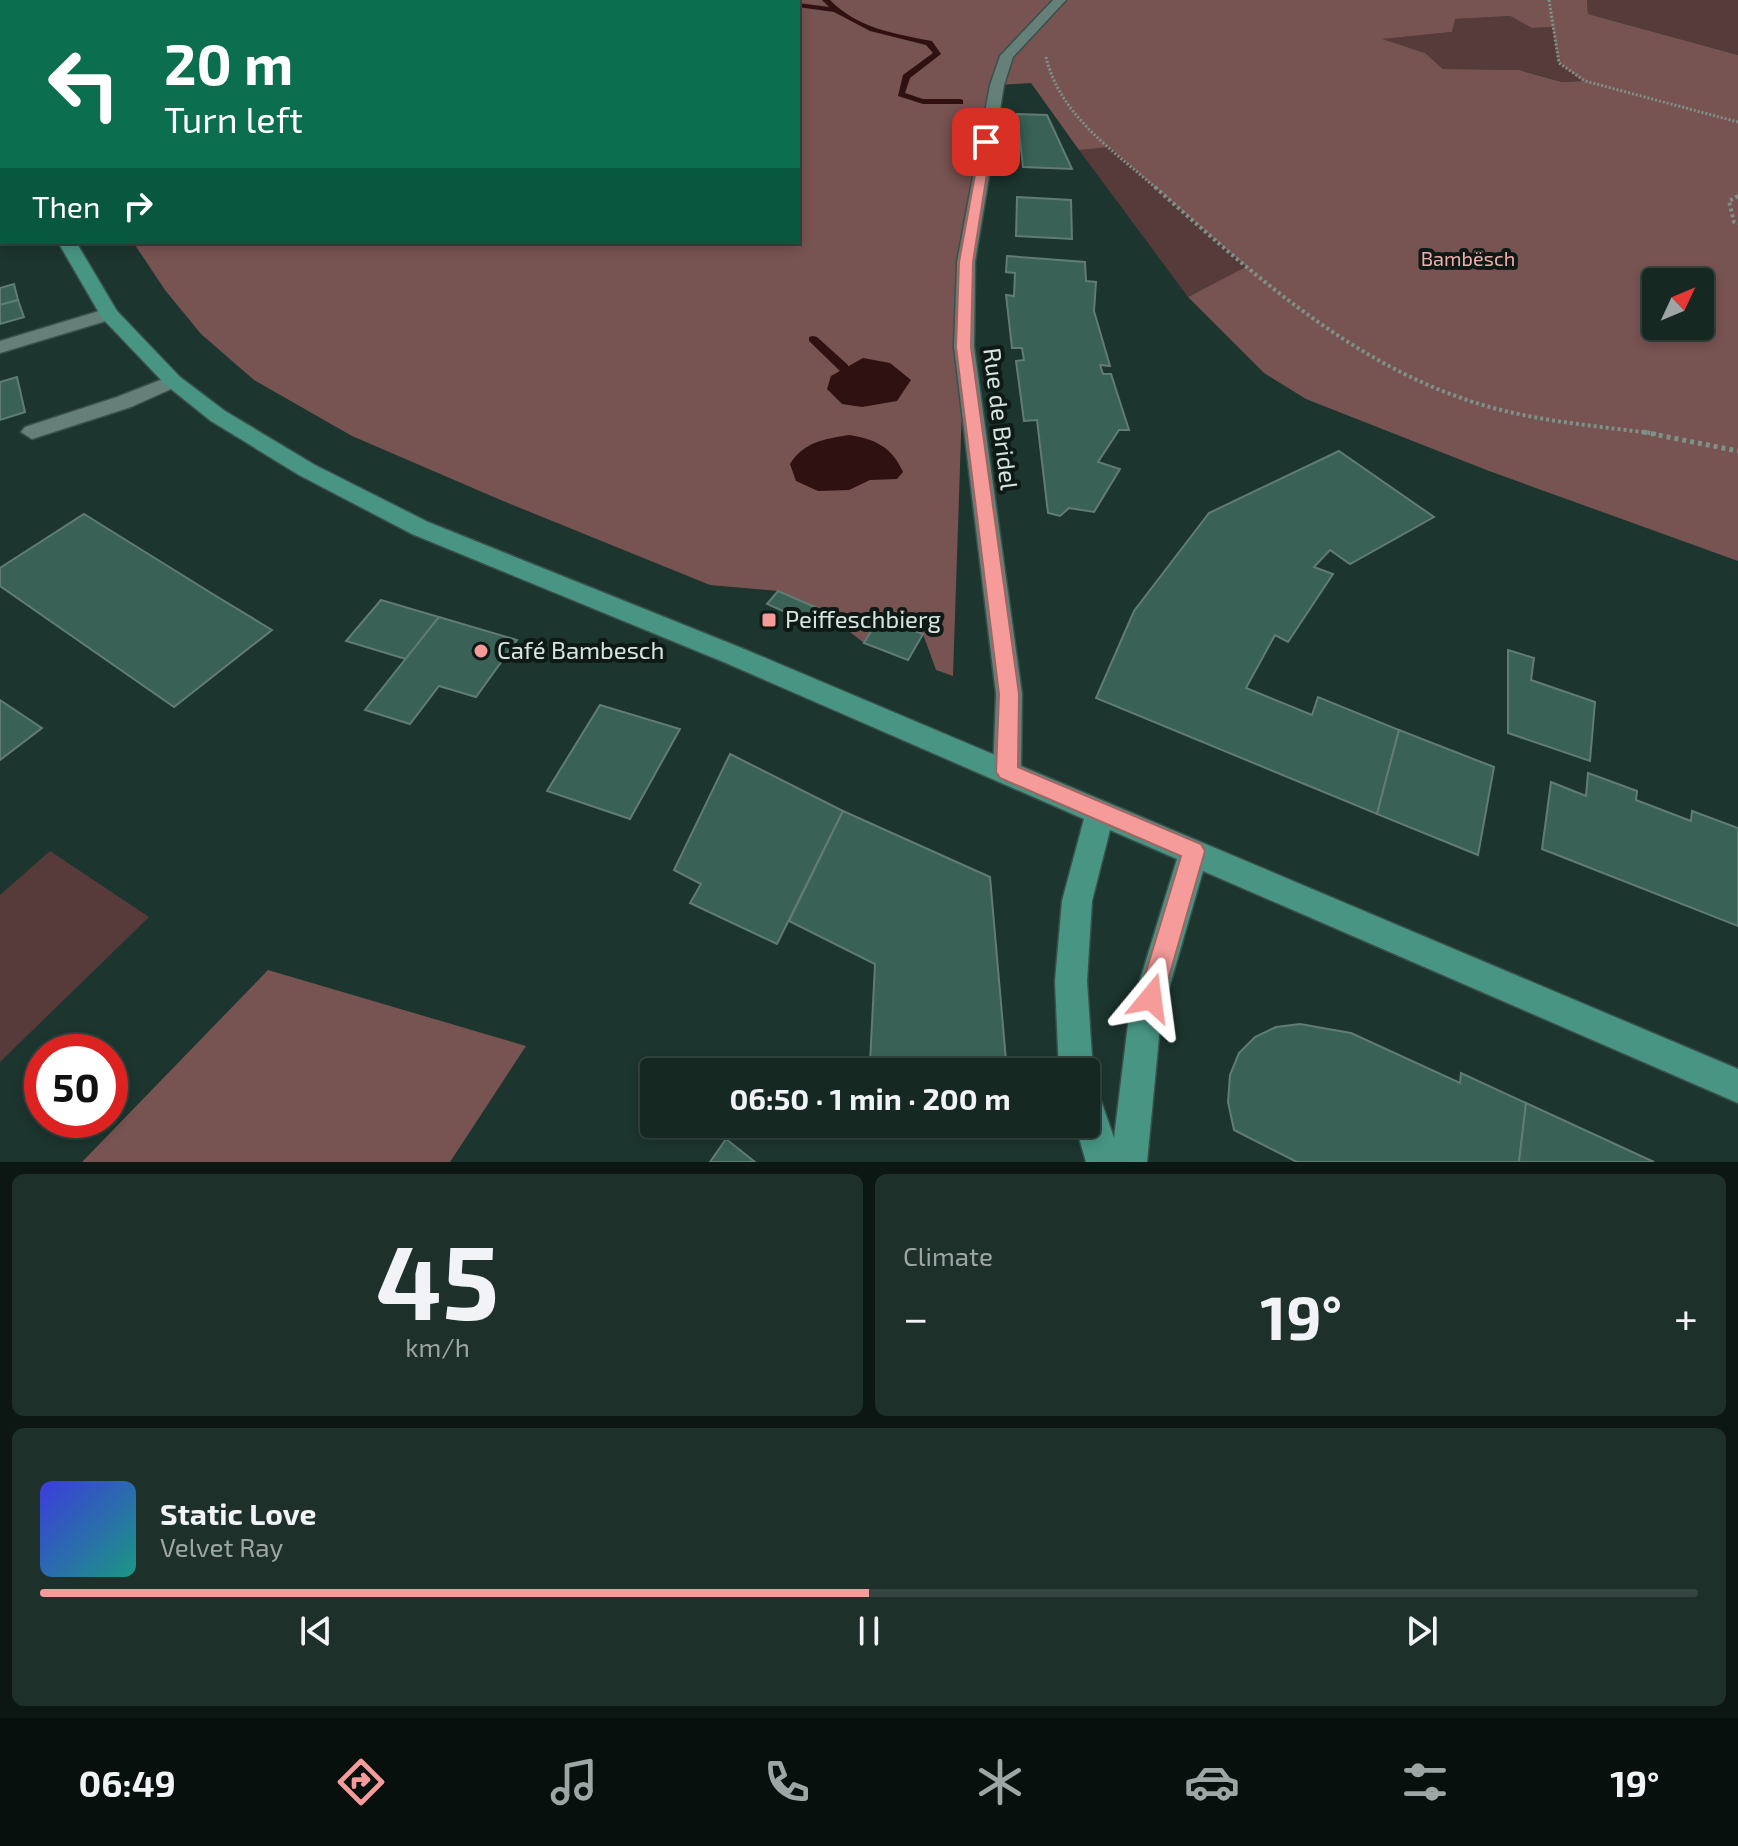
<!DOCTYPE html>
<html lang="en">
<head>
<meta charset="utf-8">
<style>
	:root { --surface:#152822; --page:#1e302a; --text:#f1f3f6; --muted:#9da6a5; --line:#344440; --accent:#f59b99 }
	body { margin:0; font-family:"Exo 2",sans-serif; background:var(--page); color:var(--text); height:100vh; display:flex; flex-direction:column; font-size:30px; white-space:nowrap }
	* { box-sizing:border-box; margin:0 }
	p { font-size:26px; color:var(--muted) }
	.icon { flex:none; width:44px; height:44px; fill:none; stroke:currentColor; stroke-width:2; stroke-linecap:round; stroke-linejoin:round }
	.map { position:relative; height:1162px; overflow:hidden }
	.sheet { display:flex; flex-direction:column; gap:12px; padding:12px; background:#0c1613; flex:1 }
	.sheet>* { flex:none }
	.guide { position:absolute; left:0px; top:0px; width:800px; height:244px; box-shadow:0 4px 12px #0003,0 0 0 2px var(--line); background:#0b6e4f; color:#fff; overflow:hidden }
	.needle { width:52px; rotate:46deg }
	.tools { position:absolute; left:1642px; top:268px; display:grid; gap:16px }
	.tools a { display:grid; place-items:center; width:72px; height:72px; border-radius:8px; background:var(--surface); box-shadow:0 4px 12px #0003,0 0 0 2px var(--line); font-size:40px }
	.speed { position:absolute; left:24px; top:1034px; display:flex; gap:16px; font-size:40px; font-weight:700; text-align:center }
	.speed>* { display:grid; place-content:center; width:104px; height:104px; border-radius:50%; background:var(--surface); box-shadow:0 4px 12px #0003,0 0 0 2px var(--line); line-height:1 }
	.speed .limit { border:12px solid #d22; background:#fff; color:#111 }
	.pin { position:absolute; display:grid; place-items:center; width:68px; height:68px; color:#fff; margin:-34px; border-radius:16px; box-shadow:0 4px 12px #0006 }
	.me { position:absolute; width:88px; margin:-44px; rotate:16deg; stroke-linejoin:round; filter:drop-shadow(0 0 6px #0008) }
	.turn { display:flex; align-items:center; gap:28px; height:168px; padding:0 32px; font-size:36px }
	.turn .icon { width:104px; height:104px; stroke-width:2.5 }
	.turn b { display:block; font-size:56px; line-height:68px }
	.then { display:flex; align-items:center; height:76px; padding:0 32px; background:#0003; gap:16px; font-size:30px }
	.big { font-size:60px; font-weight:700; line-height:1.1 }
	.sheet .card { flex:1; display:flex; flex-direction:column; justify-content:center; gap:12px; min-width:0; padding:0 28px; border-radius:12px; background:var(--page) }
	.sheet .dial { align-items:center; gap:0 }
	.dial b { font-size:104px; line-height:1 }
	.song { display:flex; align-items:center; gap:24px }
	.cover { width:96px; height:96px; border-radius:12px; background:linear-gradient(135deg,hsl(240 70% 55%),hsl(170 70% 35%)) }
	.played { height:8px; border-radius:4px; background:linear-gradient(90deg,var(--accent) 50%,var(--line) 50%) }
	.keys { display:flex; justify-content:space-around; direction:ltr }
	.heat { display:flex; justify-content:space-between; align-items:center; font-size:44px; direction:ltr }
	.sheet .tiles { flex:1; display:grid; gap:12px; grid-template-columns:1fr 1fr }
	.card:last-child { grid-column:span 2 }
	.trip { position:absolute; left:640px; top:1058px; width:460px; height:80px; border-radius:8px; background:var(--surface); box-shadow:0 4px 12px #0003,0 0 0 2px var(--line); font-weight:700; line-height:80px; text-align:center }
	.dock { display:flex; height:128px; justify-content:space-around; align-items:center; background:#08100e; color:var(--muted) }
	.dock .icon { width:56px; height:56px }
	.dock .current { color:var(--accent) }
	.dock b { font-size:36px; color:var(--text) }
	.map>svg:first-child { display:block }
	.green { fill:#563b3a }
	.forest { fill:#775351; fill-rule:evenodd }
	.water { fill:#2f1112 }
	.lines { fill:none; stroke-linecap:round; stroke-linejoin:round }
	.stream { fill:#2f1112; fill-rule:evenodd }
	.building { fill:#396156; stroke:#617c74; stroke-width:2 }
	.minor-casing { stroke:#3a504b; stroke-width:3 }
	.major-casing { stroke:#3a504b; stroke-width:3 }
	.path-far2 { stroke:#7e918b; stroke-width:3; stroke-dasharray:2 2; stroke-linecap:butt }
	.path-far1 { stroke:#7e918b; stroke-width:4; stroke-dasharray:3 3; stroke-linecap:butt }
	.path { stroke:#7e918b; stroke-width:5; stroke-dasharray:4 4; stroke-linecap:butt }
	.minor { fill:#658078; fill-rule:evenodd }
	.major { fill:#489583; fill-rule:evenodd }
	.route { fill:#f59b99; stroke:#9f6563; stroke-width:2 }
	.poi-dot { fill:#f59b99; stroke:#0f1a17; stroke-width:3 }
	.labels { text-anchor:middle; stroke-width:8; stroke-linejoin:round; paint-order:stroke }
	.far-park-label { font-size:20px; fill:#f0adaa; stroke:#0f1a17 }
	.street-label { font-size:24px; fill:#d7e5e1; stroke:#0f1a17 }
	.poi-label { font-size:24px; fill:#d7e5e1; stroke:#0f1a17; text-anchor:start }
</style>
</head>
<body>
<div class="map">
<svg width="1738" height="1162" viewBox="0 0 1738 1162">
	<rect width="100%" height="100%" fill="#1c352e"/>
	<!-- green -->
	<g class="green">
		<path d="M 1587,0 L 1738,0 L 1738,55 L 1588,14 Z"/>
		<path d="M 1510,16 L 1532,28 L 1552,27 L 1559,63 L 1585,81 L 1563,82 L 1519,70 L 1443,69 L 1425,53 L 1380,39 L 1452,32 L 1454,19 Z"/>
		<path d="M 1109,146 L 1246,268 L 1188,297 L 1079,150 Z"/>
		<path d="M 50,851 L 149,917 L 0,1062 L 0,895 Z"/>
	</g>
	<!-- forest -->
	<g class="forest">
		<path d="M 5,0 L 1587,0 L 1588,14 L 1738,55 L 1738,561 L 1489,471 L 1306,399 L 1264,373 L 1188,297 L 1246,267 L 1109,147 L 1079,150 L 1031,83 L 997,85 L 964,347 L 953,676 L 936,670 L 923,634 L 879,618 L 864,643 L 822,610 L 778,591 L 710,585 L 503,501 L 352,436 L 254,380 L 201,334 L 165,290 L 133,242 L 798,242 L 798,2 ZM 1510,16 L 1532,28 L 1552,27 L 1559,63 L 1583,81 L 1562,82 L 1519,70 L 1443,69 L 1425,53 L 1382,39 L 1452,32 L 1455,19 ZM 1656,282 L 1700,282 L 1700,326 L 1656,326 Z"/>
		<path d="M 268,970 L 526,1046 L 450,1162 L 82,1162 Z"/>
	</g>
	<!-- water -->
	<g class="water">
		<path d="M 863,358 L 890,363 L 911,380 L 897,401 L 862,407 L 842,404 L 827,389 L 831,376 Z"/>
		<path d="M 849,435 C 875,439 892,447 903,472 L 897,479 L 870,480 L 849,490 L 818,491 L 796,481 L 790,464 C 804,442 824,439 849,435 Z"/>
	</g>
	<g class="lines">
		<!-- stream -->
		<g class="stream">
			<path d="M 822,0 L 830,0 C 857,28 895,34 932,41 L 941,54 L 910,78 L 905,93 L 923,99 L 960,99 L 963,100 L 963,104 L 923,104 L 898,96 L 903,75 L 933,53 L 926,45 L 870,31 L 834,12 L 798,7 L 798,3 L 829,7 Z"/>
			<path d="M 813,336 L 817,337 L 848,365 L 848,371 L 840,371 L 809,341 L 809,337 Z"/>
		</g>
	</g>
	<!-- building -->
	<g class="building">
		<path d="M 1017,114 L 1047,115 L 1072,169 L 1023,167 Z"/>
		<path d="M 1017,197 L 1071,200 L 1072,239 L 1016,236 Z"/>
		<path d="M 1007,256 L 1085,262 L 1086,281 L 1096,282 L 1094,311 L 1110,366 L 1100,365 L 1103,374 L 1111,374 L 1129,430 L 1119,430 L 1098,462 L 1120,469 L 1094,512 L 1069,508 L 1060,516 L 1048,513 L 1037,420 L 1024,421 L 1016,361 L 1024,360 L 1022,348 L 1012,348 L 1006,295 L 1014,296 L 1015,273 L 1006,272 Z"/>
		<path d="M 14,284 L 18,300 L 0,305 L 0,288 Z"/>
		<path d="M 18,300 L 24,317 L 0,324 L 0,305 Z"/>
		<path d="M 17,377 L 25,412 L 0,420 L 0,382 Z"/>
		<path d="M 1339,451 L 1434,517 L 1350,564 L 1330,550 L 1314,567 L 1333,574 L 1288,642 L 1275,635 L 1246,688 L 1312,715 L 1318,697 L 1399,730 L 1377,814 L 1096,698 L 1134,611 L 1209,513 Z"/>
		<path d="M 84,514 L 216,596 L 272,630 L 174,707 L 0,586 L 0,568 Z"/>
		<path d="M 778,591 L 822,610 L 812,624 L 767,604 Z"/>
		<path d="M 381,600 L 439,617 L 406,659 L 346,641 Z"/>
		<path d="M 439,617 L 517,640 L 476,697 L 439,686 L 410,724 L 365,710 Z"/>
		<path d="M 879,618 L 923,634 L 908,660 L 864,643 Z"/>
		<path d="M 1508,650 L 1534,658 L 1531,680 L 1595,702 L 1590,761 L 1508,733 Z"/>
		<path d="M 0,700 L 42,728 L 0,760 Z"/>
		<path d="M 600,705 L 680,729 L 630,819 L 547,791 Z"/>
		<path d="M 1399,730 L 1494,767 L 1478,855 L 1377,814 Z"/>
		<path d="M 730,754 L 843,811 L 777,944 L 690,903 L 701,884 L 674,870 Z"/>
		<path d="M 1588,773 L 1637,791 L 1636,800 L 1691,821 L 1692,811 L 1738,828 L 1738,926 L 1542,849 L 1551,782 L 1586,796 Z"/>
		<path d="M 843,811 L 990,877 L 1007,1072 L 937,1072 L 870,1063 L 875,964 L 789,921 Z"/>
		<path d="M 1300,1024 L 1351,1033 L 1460,1083 L 1461,1073 L 1526,1103 L 1519,1162 L 1297,1162 L 1234,1130 L 1228,1102 L 1230,1075 L 1239,1053 L 1255,1037 L 1276,1027 Z"/>
		<path d="M 1526,1103 L 1654,1162 L 1519,1162 Z"/>
		<path d="M 726,1139 L 755,1162 L 710,1162 Z"/>
	</g>
	<g class="lines">
		<defs>
			<g id="minor">
				<path d="M 1053,0 L 1066,0 L 1013,57 L 1004,85 L 975,262 L 974,347 L 1022,694 L 1021,772 L 1017,780 L 1007,784 L 997,780 L 993,772 L 996,694 L 954,347 L 957,262 L 990,85 L 1000,56 Z"/>
				<path d="M 109,308 L 116,310 L 118,314 L 116,318 L 0,353 L 0,341 Z"/>
				<path d="M 173,375 L 180,377 L 183,381 L 180,385 L 131,407 L 32,439 L 21,432 L 25,427 L 117,397 Z"/>
			</g>
			<g id="major">
				<path d="M 136,0 L 150,0 L 151,2 L 137,2 Z"/>
				<rect x="0" y="82" width="2" height="12"/>
				<path d="M 58,242 L 76,242 L 117,311 L 180,377 L 225,411 L 315,465 L 428,522 L 744,649 L 1738,1069 L 1738,1103 L 1203,871 L 1161,1016 L 1147,1162 L 1086,1162 L 1075,1124 L 1086,1124 L 1086,1087 L 1098,1092 L 1114,1138 L 1129,1016 L 1177,859 L 1110,830 L 1092,901 L 1087,981 L 1093,1072 L 1086,1085 L 1086,1072 L 1059,1072 L 1055,981 L 1062,901 L 1084,819 L 726,663 L 412,534 L 299,475 L 211,421 L 166,385 L 102,318 Z"/>
			</g>
		</defs>
		<!-- minor casing -->
		<use href="#minor" class="minor-casing"/>
		<!-- major casing -->
		<use href="#major" class="major-casing"/>
		<!-- path-far2 -->
		<g class="path-far2">
			<path d="M 1549,0 L 1559,63 L 1585,81 L 1738,122"/>
			<path d="M 1046,57 C 1060,116 1114,151 1157,189"/>
		</g>
		<!-- path-far1 -->
		<g class="path-far1">
			<path d="M 1155,187 C 1258,279 1365,376 1501,410 C 1553,423 1606,427 1658,434"/>
			<path d="M 1738,196 L 1729,201 L 1734,222 L 1738,224"/>
		</g>
		<!-- path -->
		<path class="path" d="M 1643,432 L 1738,451"/>
		<!-- minor -->
		<use href="#minor" class="minor"/>
		<!-- major -->
		<use href="#major" class="major"/>
	</g>
	<!-- route -->
	<path class="route" d="M 986,139 L 992,142 L 973,262 L 971,347 L 1019,694 L 1018,767 L 1201,844 L 1205,851 L 1163,998 L 1159,1006 L 1151,1010 L 1142,1006 L 1138,998 L 1181,856 L 1000,778 L 996,772 L 999,694 L 956,347 L 959,262 L 981,142 Z"/>
	<!-- markers -->
	<g class="poi-dot">
		<rect x="761" y="612" width="16" height="16" rx="4"/>
		<circle cx="481" cy="651" r="8"/>
	</g>
	<g class="labels">
		<!-- far-park labels -->
		<g class="far-park-label">
			<text x="1468" y="266">Bambësch</text>
		</g>
		<!-- street labels -->
		<g class="street-label">
			<text transform="translate(1000 419) rotate(83)" y="8">Rue de Bridel</text>
		</g>
		<!-- poi labels -->
		<g class="poi-label">
			<text x="785" y="628">Peiffeschbierg</text>
			<text x="497" y="659">Café Bambesch</text>
		</g>
	</g>
</svg>
<div class="tools">
<a><svg class="needle" viewBox="-14 -14 28 28"><path d="M0-13l5 13h-10z" fill="#e53935"/><path d="M0 13l5-13h-10z" fill="#9da6a5"/></svg></a>
</div>
<div class="speed"><div class="limit">50</div></div>
<div class="pin" style="left:986px;top:142px;background:#d93025"><svg class="icon" aria-label="arrive" viewBox="0 0 24 24"><path d="M6 21V4h12l-3 4 3 4H6"/></svg></div>
<svg class="me" style="left:1151px;top:998px" viewBox="-20 -20 40 40"><path d="M0-17L14 15 0 8-14 15z" fill="#f59b99" stroke="#fff" stroke-width="4"/></svg>
<div class="trip">06:50 · 1 min · 200 m</div>
<div class="guide">
<div class="turn"><svg class="icon" aria-label="left" viewBox="0 0 24 24"><path d="M17 20v-9H6M10 6l-5 5 5 5"/></svg><div><b>20 m</b>Turn left</div></div>
<div class="then">Then<svg class="icon" aria-label="right" viewBox="0 0 24 24"><path d="M7 20v-9h11M14 6l5 5-5 5"/></svg></div>
</div>
</div>
<section class="sheet">
<div class="tiles">
<div class="card dial"><b>45</b><p>km/h</p></div>
<div class="card"><p>Climate</p>
<div class="heat"><a>−</a><b class="big">19°</b><a>+</a></div>
</div>
<div class="card">
<div class="song"><i class="cover"></i><div><b>Static Love</b><p>Velvet Ray</p></div></div>
<div class="played"></div>
<div class="keys"><svg class="icon" aria-label="previous" viewBox="0 0 24 24"><path d="M18 5L8 12l10 7zM5 5v14"/></svg><svg class="icon" aria-label="pause" viewBox="0 0 24 24"><path d="M8 5v14M16 5v14"/></svg><svg class="icon" aria-label="next" viewBox="0 0 24 24"><path d="M6 5l10 7-10 7zM19 5v14"/></svg></div>
</div>
</div>
</section>
<nav class="dock">
<b>06:49</b>
<svg class="icon current" aria-label="directions" viewBox="0 0 24 24"><path d="M12 3l9 9-9 9-9-9zM9 14v-3h6M13 9l2 2-2 2"/></svg>
<svg class="icon" aria-label="music" viewBox="0 0 24 24"><path d="M9 18V5l10-2v13"/><circle cx="6" cy="18" r="3"/><circle cx="16" cy="16" r="3"/></svg>
<svg class="icon" aria-label="phone" viewBox="0 0 24 24"><path d="M5 4h4l2 5-3 2q2 4 5 5l2-3 5 2v4C11 20 4 13 5 4z"/></svg>
<svg class="icon" aria-label="climate" viewBox="0 0 24 24"><path d="M12 3v18M4 7l16 10M4 17L20 7"/></svg>
<svg class="icon" aria-label="car" viewBox="0 0 24 24"><path d="M5 17H2v-5l4-1 3-4h7l3 4 3 1v5h-3M9 17h6M6 11h13"/><circle cx="7" cy="17" r="2"/><circle cx="17" cy="17" r="2"/></svg>
<svg class="icon" aria-label="filters" viewBox="0 0 24 24"><path d="M4 7h16M4 17h16"/><circle cx="9" cy="7" r="2"/><circle cx="15" cy="17" r="2"/></svg>
<b>19°</b>
</nav>
</body>
</html>
